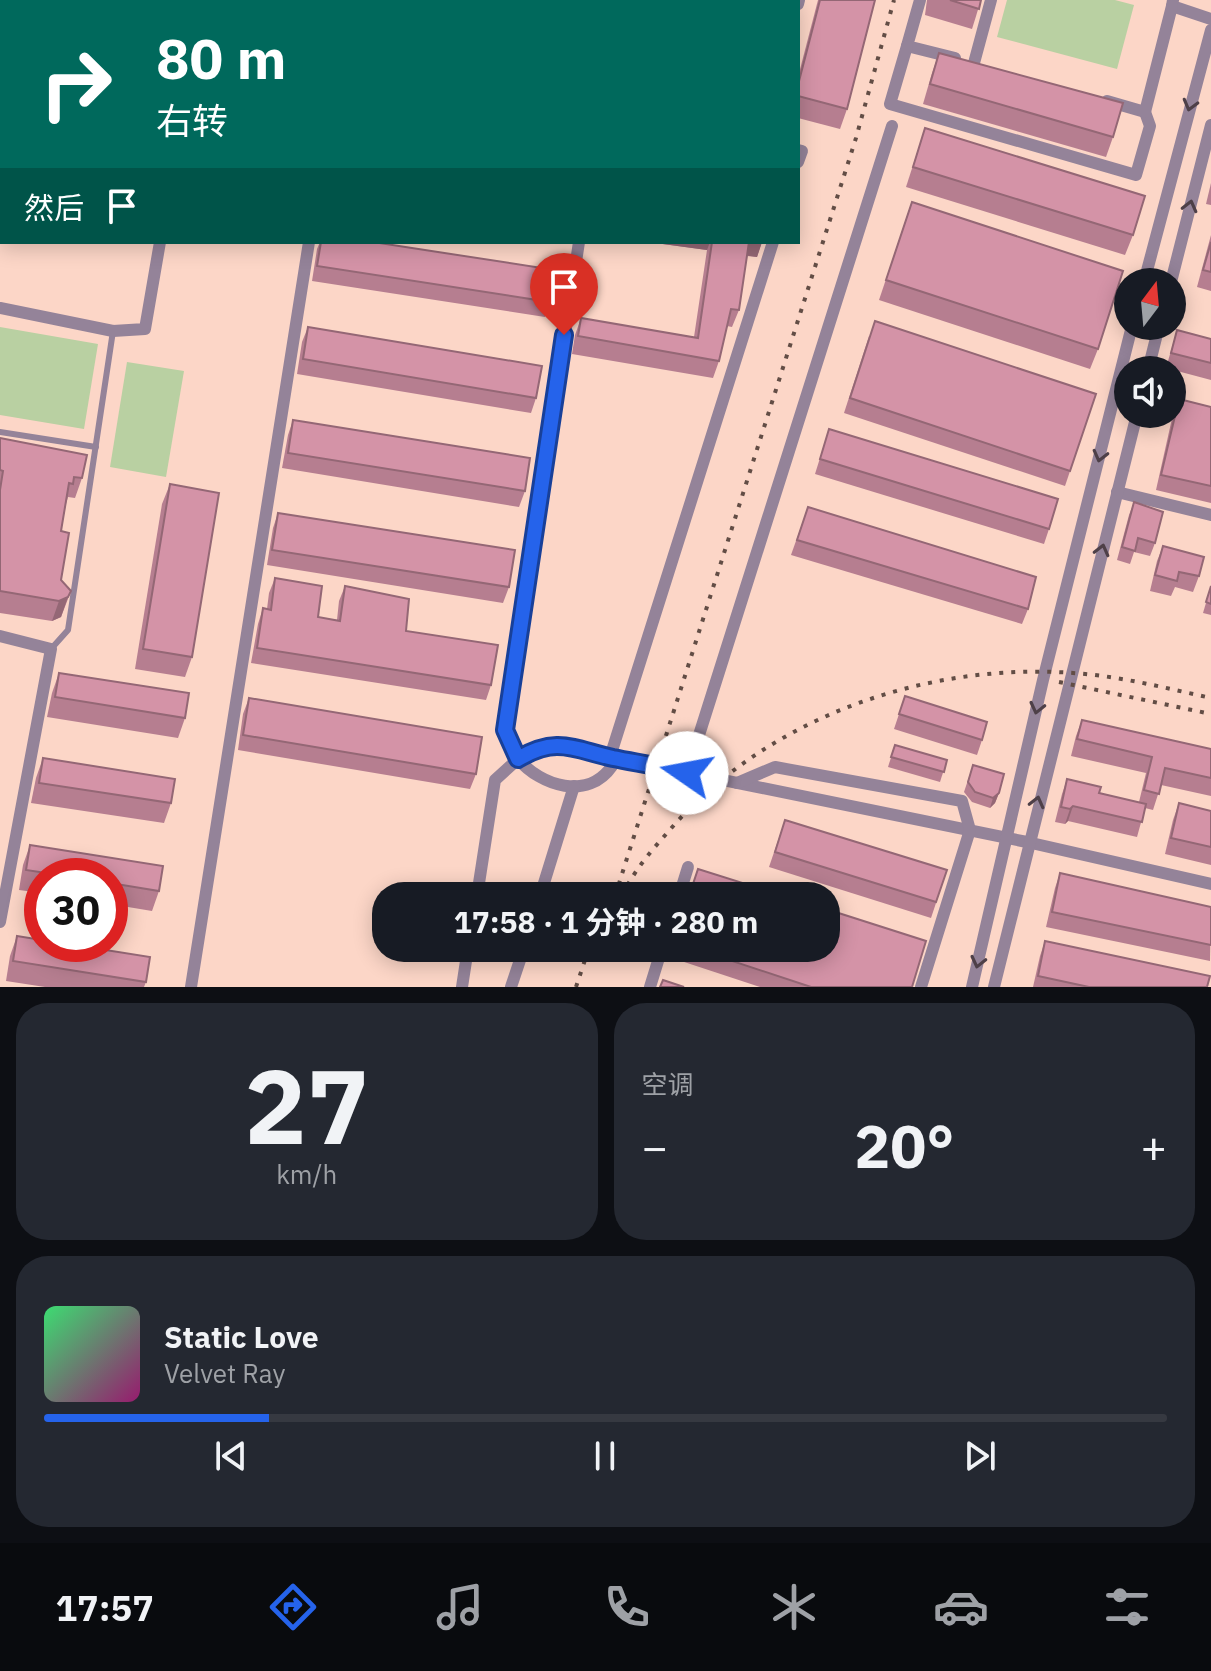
<!DOCTYPE html>
<html lang="zh">
<head>
<meta charset="utf-8">
<style>
	:root { --surface:#171b24; --page:#242831; --text:#f1f3f6; --muted:#9ea1a6; --line:#363941; --accent:#2563eb }
	body { margin:0; font-family:"IBM Plex Sans","Noto Sans SC",sans-serif; background:var(--page); color:var(--text); height:100vh; display:flex; flex-direction:column; font-size:30px; white-space:nowrap }
	* { box-sizing:border-box; margin:0 }
	p { font-size:26px; color:var(--muted) }
	.icon { flex:none; width:44px; height:44px; fill:none; stroke:currentColor; stroke-width:2; stroke-linecap:round; stroke-linejoin:round }
	.map { position:relative; height:987px; overflow:hidden }
	.drawer { display:flex; flex-direction:column; gap:16px; padding:16px; background:#0d0f14; flex:1 }
	.drawer>* { flex:none }
	.banner { position:absolute; left:0px; top:0px; width:800px; height:244px; box-shadow:0 4px 20px #0003; background:#00695c; color:#fff; overflow:hidden }
	.needle { width:52px; rotate:16deg }
	.fabs { position:absolute; left:1114px; top:268px; display:grid; gap:16px }
	.fabs a { display:grid; place-items:center; width:72px; height:72px; border-radius:50%; background:var(--surface); box-shadow:0 4px 20px #0003; font-size:40px }
	.speed { position:absolute; left:24px; top:858px; display:flex; gap:16px; font-size:40px; font-weight:700; text-align:center }
	.speed>* { display:grid; place-content:center; width:104px; height:104px; border-radius:50%; background:var(--surface); box-shadow:0 4px 20px #0003; line-height:1 }
	.speed .limit { border:12px solid #d22; background:#fff; color:#111 }
	.pin { position:absolute; display:grid; place-items:center; width:68px; height:68px; color:#fff; margin:-82px -34px; border-radius:50% 50% 50% 0; rotate:-45deg; box-shadow:0 0 8px #0007 }
	.pin .icon { rotate:45deg }
	.me { position:absolute; width:88px; margin:-44px; rotate:282deg; stroke-linejoin:round; filter:drop-shadow(0 0 6px #0008) }
	.turn { display:flex; align-items:center; gap:28px; height:168px; padding:0 24px; font-size:36px }
	.turn .icon { width:104px; height:104px; stroke-width:2.5 }
	.turn b { display:block; font-size:56px; line-height:68px }
	.then { display:flex; align-items:center; height:76px; padding:0 24px; background:#0003; gap:16px; font-size:30px }
	.big { font-size:60px; font-weight:700; line-height:1.1 }
	.drawer .widget { flex:1; display:flex; flex-direction:column; justify-content:center; gap:12px; min-width:0; padding:0 28px; border-radius:32px; background:var(--page) }
	.drawer .dial { align-items:center; gap:0 }
	.dial b { font-size:104px; line-height:1 }
	.song { display:flex; align-items:center; gap:24px }
	.cover { width:96px; height:96px; border-radius:12px; background:linear-gradient(135deg,hsl(140 70% 55%),hsl(320 70% 35%)) }
	.played { height:8px; border-radius:4px; background:linear-gradient(90deg,var(--accent) 20%,var(--line) 20%) }
	.keys { display:flex; justify-content:space-around; direction:ltr }
	.heat { display:flex; justify-content:space-between; align-items:center; font-size:44px; direction:ltr }
	.drawer .tiles { flex:1; display:grid; gap:16px; grid-template-columns:1fr 1fr }
	.widget:last-child { grid-column:span 2 }
	.trip { position:absolute; left:372px; top:882px; width:468px; height:80px; border-radius:32px; background:var(--surface); box-shadow:0 4px 20px #0003; font-weight:700; line-height:80px; text-align:center }
	.tabs { display:flex; height:128px; justify-content:space-around; align-items:center; background:#090b0e; color:var(--muted) }
	.tabs .icon { width:56px; height:56px }
	.tabs .current { color:var(--accent) }
	.tabs b { font-size:36px; color:var(--text) }
	.map>svg:first-child { display:block }
	.green { fill:#b9d0a2 }
	.lines { fill:none; stroke-linecap:round; stroke-linejoin:round }
	.service { stroke:#948399; stroke-width:6 }
	.minor { stroke:#948399; stroke-width:12 }
	.rail { stroke:#624d45; stroke-width:4; stroke-dasharray:4 8; stroke-linecap:butt }
	.wall { fill:#b67e90 }
	.shaded-wall { fill:#946775 }
	.building { fill:#d493a7; stroke:#946775; stroke-width:2 }
	.oneway { stroke:#4e4048 }
	.route-casing { stroke:#184099; stroke-width:20 }
	.route { stroke:#2563eb; stroke-width:14 }
</style>
</head>
<body>
<div class="map">
<svg width="1211" height="987" viewBox="0 0 1211 987">
	<rect width="100%" height="100%" fill="#fcd6c7"/>
	<!-- green -->
	<g class="green">
		<path d="M 1007,0 L 1115,0 L 1134,5 L 1117,69 L 997,37 Z"/>
		<path d="M 0,327 L 98,344 L 84,429 L 0,415 Z"/>
		<path d="M 127,362 L 184,371 L 166,477 L 110,467 Z"/>
	</g>
	<g class="lines">
		<!-- service -->
		<g class="service">
			<path d="M 0,432 L 96,447"/>
			<path d="M 51,649 L 68,630 L 113,331"/>
		</g>
		<!-- minor -->
		<g class="minor">
			<path d="M 920,0 L 907,46 L 955,58"/>
			<path d="M 1173,0 L 1172,6 L 1211,19"/>
			<path d="M 200,2 L 201,0"/>
			<path d="M 619,2 L 619,0"/>
			<path d="M 798,4 L 799,0"/>
			<path d="M 907,46 L 890,104 L 1136,175 L 1150,126 L 1145,112"/>
			<path d="M 974,63 L 991,0"/>
			<path d="M 1107,101 L 1145,112 L 1172,6"/>
			<path d="M 798,150 L 802,151 L 798,162"/>
			<path d="M 773,242 L 610,757 L 612,766 C 588,801 541,786 518,759 C 551,740 575,746 610,757 L 1027,842 L 1211,884"/>
			<path d="M 1144,282 L 1211,30"/>
			<path d="M 1171,282 L 1211,125"/>
			<path d="M 0,308 L 113,331 L 145,329 L 160,242"/>
			<path d="M 1148,370 L 1159,326"/>
			<path d="M 1117,492 L 1211,515"/>
			<path d="M 0,636 L 51,649 L 0,922"/>
			<path d="M 687,773 L 892,126"/>
			<path d="M 737,783 L 775,767 L 962,801 L 970,830 L 921,987"/>
			<path d="M 477,896 L 495,780 L 518,759 L 505,730 L 579,242"/>
			<path d="M 540,896 L 574,786"/>
			<path d="M 679,896 L 688,867"/>
			<path d="M 191,987 L 309,242"/>
			<path d="M 462,987 L 468,948"/>
			<path d="M 511,987 L 524,948"/>
			<path d="M 650,987 L 662,948"/>
			<path d="M 972,987 L 1043,680 L 1132,326"/>
			<path d="M 994,987 L 1137,414"/>
		</g>
		<!-- rail -->
		<g class="rail">
			<path d="M 1059,682 L 1211,714"/>
			<path d="M 615,896 L 856,138 L 894,0"/>
			<path d="M 622,896 C 633,872 651,851 668,832 C 765,718 926,662 1073,673 C 1120,676 1165,688 1211,698"/>
			<path d="M 576,987 L 589,948"/>
		</g>
	</g>
	<!-- wall -->
	<g class="wall">
		<path d="M 53,0 L 192,0 L 192,2 L 65,2 Z"/>
		<path d="M 818,0 L 875,0 L 847,109 L 840,129 L 798,118 L 798,77 Z"/>
		<path d="M 927,0 L 981,0 L 972,29 L 925,15 Z"/>
		<path d="M 939,53 L 1113,137 L 1106,157 L 923,104 L 932,73 Z"/>
		<path d="M 2,120 L 2,168 L 0,168 L 0,126 Z"/>
		<path d="M 925,128 L 1133,235 L 1125,255 L 906,187 Z"/>
		<path d="M 1211,183 L 1211,205 L 1206,204 Z"/>
		<path d="M 912,202 L 1098,349 L 1090,369 L 879,300 Z"/>
		<path d="M 1211,235 L 1211,291 L 1197,287 Z"/>
		<path d="M 320,242 L 373,242 L 550,302 L 545,317 L 312,281 L 317,249 Z"/>
		<path d="M 648,242 L 762,242 L 757,257 L 747,256 L 739,310 L 732,327 L 727,326 L 719,361 L 713,378 L 572,354 L 575,335 L 581,318 L 694,337 L 707,250 Z"/>
		<path d="M 308,327 L 536,398 L 531,413 L 297,374 L 302,342 Z"/>
		<path d="M 1177,330 L 1211,339 L 1211,380 L 1166,368 Z"/>
		<path d="M 869,336 L 1096,394 L 1065,486 L 844,413 Z"/>
		<path d="M 1179,399 L 1211,407 L 1211,503 L 1156,490 L 1173,414 Z"/>
		<path d="M 293,420 L 525,491 L 519,507 L 282,468 L 288,435 Z"/>
		<path d="M 829,429 L 1049,529 L 1044,544 L 815,474 Z"/>
		<path d="M 0,438 L 82,478 L 75,498 L 68,497 L 66,504 L 61,531 L 61,580 L 71,591 L 61,617 L 52,621 L 0,613 Z"/>
		<path d="M 170,484 L 192,657 L 185,677 L 135,669 L 162,504 Z"/>
		<path d="M 1134,502 L 1155,543 L 1150,556 L 1134,552 L 1130,564 L 1117,560 L 1129,515 Z"/>
		<path d="M 808,507 L 1028,609 L 1022,624 L 791,555 Z"/>
		<path d="M 278,513 L 509,587 L 503,603 L 267,565 L 273,528 Z"/>
		<path d="M 1163,546 L 1199,576 L 1193,592 L 1175,587 L 1171,596 L 1150,591 L 1157,561 Z"/>
		<path d="M 275,578 L 318,617 L 337,620 L 339,601 L 345,586 L 406,631 L 491,685 L 486,700 L 251,663 L 258,624 L 263,608 L 267,609 L 269,593 Z"/>
		<path d="M 1211,586 L 1211,615 L 1203,613 Z"/>
		<path d="M 59,673 L 185,718 L 178,738 L 47,717 L 52,693 Z"/>
		<path d="M 905,696 L 982,740 L 977,755 L 894,729 Z"/>
		<path d="M 249,698 L 476,774 L 470,789 L 238,750 L 243,714 Z"/>
		<path d="M 1082,720 L 1211,749 L 1211,796 L 1161,785 L 1153,810 L 1145,808 L 1137,837 L 1068,821 L 1065,824 L 1055,822 L 1062,794 L 1067,779 L 1099,793 L 1139,802 L 1146,773 L 1071,756 L 1076,736 Z"/>
		<path d="M 895,745 L 947,760 L 940,782 L 888,767 Z"/>
		<path d="M 43,758 L 171,803 L 164,823 L 31,803 L 36,778 Z"/>
		<path d="M 973,765 L 999,793 L 995,803 L 990,808 L 972,802 L 964,792 Z"/>
		<path d="M 1179,803 L 1211,811 L 1211,865 L 1165,854 L 1173,820 Z"/>
		<path d="M 785,820 L 947,870 L 931,918 L 769,867 Z"/>
		<path d="M 30,845 L 159,891 L 152,911 L 110,904 L 110,876 L 42,876 L 42,893 L 19,890 L 23,865 Z"/>
		<path d="M 1060,873 L 1211,907 L 1210,961 L 1046,927 L 1055,888 Z"/>
		<path d="M 17,936 L 146,982 L 144,987 L 45,987 L 6,981 L 10,956 Z"/>
		<path d="M 1045,941 L 1207,987 L 1033,987 L 1040,956 Z"/>
		<path d="M 672,948 L 826,948 L 912,987 L 760,987 L 669,957 Z"/>
	</g>
	<!-- shaded-wall -->
	<g class="shaded-wall">
		<path d="M 648,242 L 710,242 L 707,250 Z"/>
		<path d="M 748,242 L 762,242 L 757,257 L 743,255 Z"/>
		<path d="M 68,597 L 61,617 L 52,621 L 59,601 Z"/>
		<path d="M 999,793 L 995,803 L 990,808 L 993,798 Z"/>
		<path d="M 1073,806 L 1068,821 L 1065,824 L 1070,809 Z"/>
	</g>
	<!-- building -->
	<g class="building">
		<path d="M 226,0 L 254,0 L 253,2 L 226,2 Z"/>
		<path d="M 820,0 L 875,0 L 847,109 L 798,96 L 798,85 Z"/>
		<path d="M 950,0 L 981,0 L 979,9 Z"/>
		<path d="M 939,53 L 1123,103 L 1113,137 L 930,84 Z"/>
		<path d="M 2,121 L 2,147 L 0,147 L 0,133 Z"/>
		<path d="M 925,128 L 1145,196 L 1133,235 L 913,167 Z"/>
		<path d="M 912,202 L 1123,271 L 1098,349 L 886,280 Z"/>
		<path d="M 321,242 L 373,242 L 555,270 L 550,302 L 317,266 Z"/>
		<path d="M 712,242 L 749,242 L 739,310 L 731,309 L 719,361 L 578,336 L 581,318 L 698,338 Z"/>
		<path d="M 1211,242 L 1211,272 L 1203,270 Z"/>
		<path d="M 875,321 L 1096,394 L 1070,471 L 850,398 Z"/>
		<path d="M 308,327 L 542,366 L 536,398 L 303,359 Z"/>
		<path d="M 1177,330 L 1211,339 L 1211,363 L 1171,353 Z"/>
		<path d="M 1179,399 L 1211,407 L 1211,486 L 1161,475 Z"/>
		<path d="M 293,420 L 530,458 L 525,491 L 288,453 Z"/>
		<path d="M 829,429 L 1058,499 L 1049,529 L 820,459 Z"/>
		<path d="M 0,438 L 87,455 L 82,478 L 74,477 L 73,484 L 69,483 L 61,531 L 69,533 L 61,580 L 71,591 L 68,597 L 59,601 L 0,591 L 0,490 L 3,471 L 0,470 Z"/>
		<path d="M 170,484 L 219,493 L 192,657 L 143,649 Z"/>
		<path d="M 1134,502 L 1163,512 L 1155,543 L 1138,538 L 1135,551 L 1122,547 Z"/>
		<path d="M 808,507 L 1036,577 L 1028,609 L 797,540 Z"/>
		<path d="M 278,513 L 515,550 L 509,587 L 272,550 Z"/>
		<path d="M 1163,546 L 1204,557 L 1199,576 L 1179,572 L 1177,581 L 1155,575 Z"/>
		<path d="M 275,578 L 322,586 L 318,617 L 340,621 L 345,586 L 409,599 L 406,631 L 498,645 L 491,685 L 257,648 L 263,608 L 271,610 Z"/>
		<path d="M 1211,586 L 1211,604 L 1206,602 Z"/>
		<path d="M 59,673 L 189,693 L 185,718 L 55,697 Z"/>
		<path d="M 905,696 L 987,722 L 982,740 L 899,714 Z"/>
		<path d="M 249,698 L 482,737 L 476,774 L 243,735 Z"/>
		<path d="M 1082,720 L 1211,749 L 1211,778 L 1165,768 L 1159,794 L 1144,790 L 1152,757 L 1077,739 Z"/>
		<path d="M 895,745 L 947,760 L 944,772 L 891,757 Z"/>
		<path d="M 43,758 L 175,779 L 171,803 L 39,783 Z"/>
		<path d="M 973,765 L 1004,774 L 999,793 L 993,798 L 975,792 L 968,782 Z"/>
		<path d="M 1067,779 L 1101,787 L 1099,793 L 1146,804 L 1142,822 L 1073,806 L 1070,809 L 1061,807 Z"/>
		<path d="M 1179,803 L 1211,811 L 1211,847 L 1171,838 Z"/>
		<path d="M 785,820 L 947,870 L 936,902 L 775,852 Z"/>
		<path d="M 30,845 L 163,866 L 159,891 L 110,883 L 110,876 L 66,876 L 26,870 Z"/>
		<path d="M 698,869 L 784,896 L 689,896 Z"/>
		<path d="M 1060,873 L 1211,907 L 1211,945 L 1052,912 Z"/>
		<path d="M 826,909 L 926,941 L 912,987 L 811,987 L 693,948 L 826,948 Z"/>
		<path d="M 17,936 L 42,940 L 42,944 L 68,944 L 150,957 L 146,982 L 13,961 Z"/>
		<path d="M 1045,941 L 1210,976 L 1207,987 L 1089,987 L 1038,976 Z"/>
		<path d="M 663,980 L 684,987 L 660,987 Z"/>
	</g>
	<!-- one-way arrows -->
	<defs><path id="oneway-chevron" d="M-2-3.5L2.5 0L-2 3.5" fill="none" stroke-width="1.6" stroke-linecap="round" stroke-linejoin="round" transform="scale(2)"/></defs>
	<g class="oneway">
		<use href="#oneway-chevron" transform="translate(1190 105) rotate(105)"/>
		<use href="#oneway-chevron" transform="translate(1190 206) rotate(-76)"/>
		<use href="#oneway-chevron" transform="translate(1100 456) rotate(104)"/>
		<use href="#oneway-chevron" transform="translate(1102 550) rotate(-76)"/>
		<use href="#oneway-chevron" transform="translate(1037 708) rotate(103)"/>
		<use href="#oneway-chevron" transform="translate(1037 802) rotate(-76)"/>
		<use href="#oneway-chevron" transform="translate(978 962) rotate(103)"/>
	</g>
	<g class="lines">
		<defs>
			<path id="route" d="M 564,335 L 505,730 L 518,759 C 557,736 573,749 613,758 C 638,763 663,767 687,773"/>
		</defs>
		<!-- route casing -->
		<use href="#route" class="route-casing"/>
		<!-- route -->
		<use href="#route" class="route"/>
	</g>
</svg>
<div class="fabs">
<a><svg class="needle" viewBox="-14 -14 28 28"><path d="M0-13l5 13h-10z" fill="#e53935"/><path d="M0 13l5-13h-10z" fill="#9ea1a6"/></svg></a>
<a><svg class="icon" aria-label="sound" viewBox="0 0 24 24"><path d="M4 9h4l5-4v14l-5-4H4zM17 9q2 3 0 6"/></svg></a>
</div>
<div class="speed"><div class="limit">30</div></div>
<div class="pin" style="left:564px;top:335px;background:#d93025"><svg class="icon" aria-label="arrive" viewBox="0 0 24 24"><path d="M6 21V4h12l-3 4 3 4H6"/></svg></div>
<svg class="me" style="left:687px;top:773px" viewBox="-20 -20 40 40"><circle r="19" fill="#fff"/><path d="M0-13L10 11 0 6-10 11z" fill="#2563eb"/></svg>
<div class="trip">17:58 · 1 分钟 · 280 m</div>
<div class="banner">
<div class="turn"><svg class="icon" aria-label="right" viewBox="0 0 24 24"><path d="M7 20v-9h11M14 6l5 5-5 5"/></svg><div><b>80 m</b>右转</div></div>
<div class="then">然后<svg class="icon" aria-label="arrive" viewBox="0 0 24 24"><path d="M6 21V4h12l-3 4 3 4H6"/></svg></div>
</div>
</div>
<section class="drawer">
<div class="tiles">
<div class="widget dial"><b>27</b><p>km/h</p></div>
<div class="widget"><p>空调</p>
<div class="heat"><a>−</a><b class="big">20°</b><a>+</a></div>
</div>
<div class="widget">
<div class="song"><i class="cover"></i><div><b>Static Love</b><p>Velvet Ray</p></div></div>
<div class="played"></div>
<div class="keys"><svg class="icon" aria-label="previous" viewBox="0 0 24 24"><path d="M18 5L8 12l10 7zM5 5v14"/></svg><svg class="icon" aria-label="pause" viewBox="0 0 24 24"><path d="M8 5v14M16 5v14"/></svg><svg class="icon" aria-label="next" viewBox="0 0 24 24"><path d="M6 5l10 7-10 7zM19 5v14"/></svg></div>
</div>
</div>
</section>
<nav class="tabs">
<b>17:57</b>
<svg class="icon current" aria-label="directions" viewBox="0 0 24 24"><path d="M12 3l9 9-9 9-9-9zM9 14v-3h6M13 9l2 2-2 2"/></svg>
<svg class="icon" aria-label="music" viewBox="0 0 24 24"><path d="M9 18V5l10-2v13"/><circle cx="6" cy="18" r="3"/><circle cx="16" cy="16" r="3"/></svg>
<svg class="icon" aria-label="phone" viewBox="0 0 24 24"><path d="M5 4h4l2 5-3 2q2 4 5 5l2-3 5 2v4C11 20 4 13 5 4z"/></svg>
<svg class="icon" aria-label="climate" viewBox="0 0 24 24"><path d="M12 3v18M4 7l16 10M4 17L20 7"/></svg>
<svg class="icon" aria-label="car" viewBox="0 0 24 24"><path d="M5 17H2v-5l4-1 3-4h7l3 4 3 1v5h-3M9 17h6M6 11h13"/><circle cx="7" cy="17" r="2"/><circle cx="17" cy="17" r="2"/></svg>
<svg class="icon" aria-label="filters" viewBox="0 0 24 24"><path d="M4 7h16M4 17h16"/><circle cx="9" cy="7" r="2"/><circle cx="15" cy="17" r="2"/></svg>
</nav>
</body>
</html>
